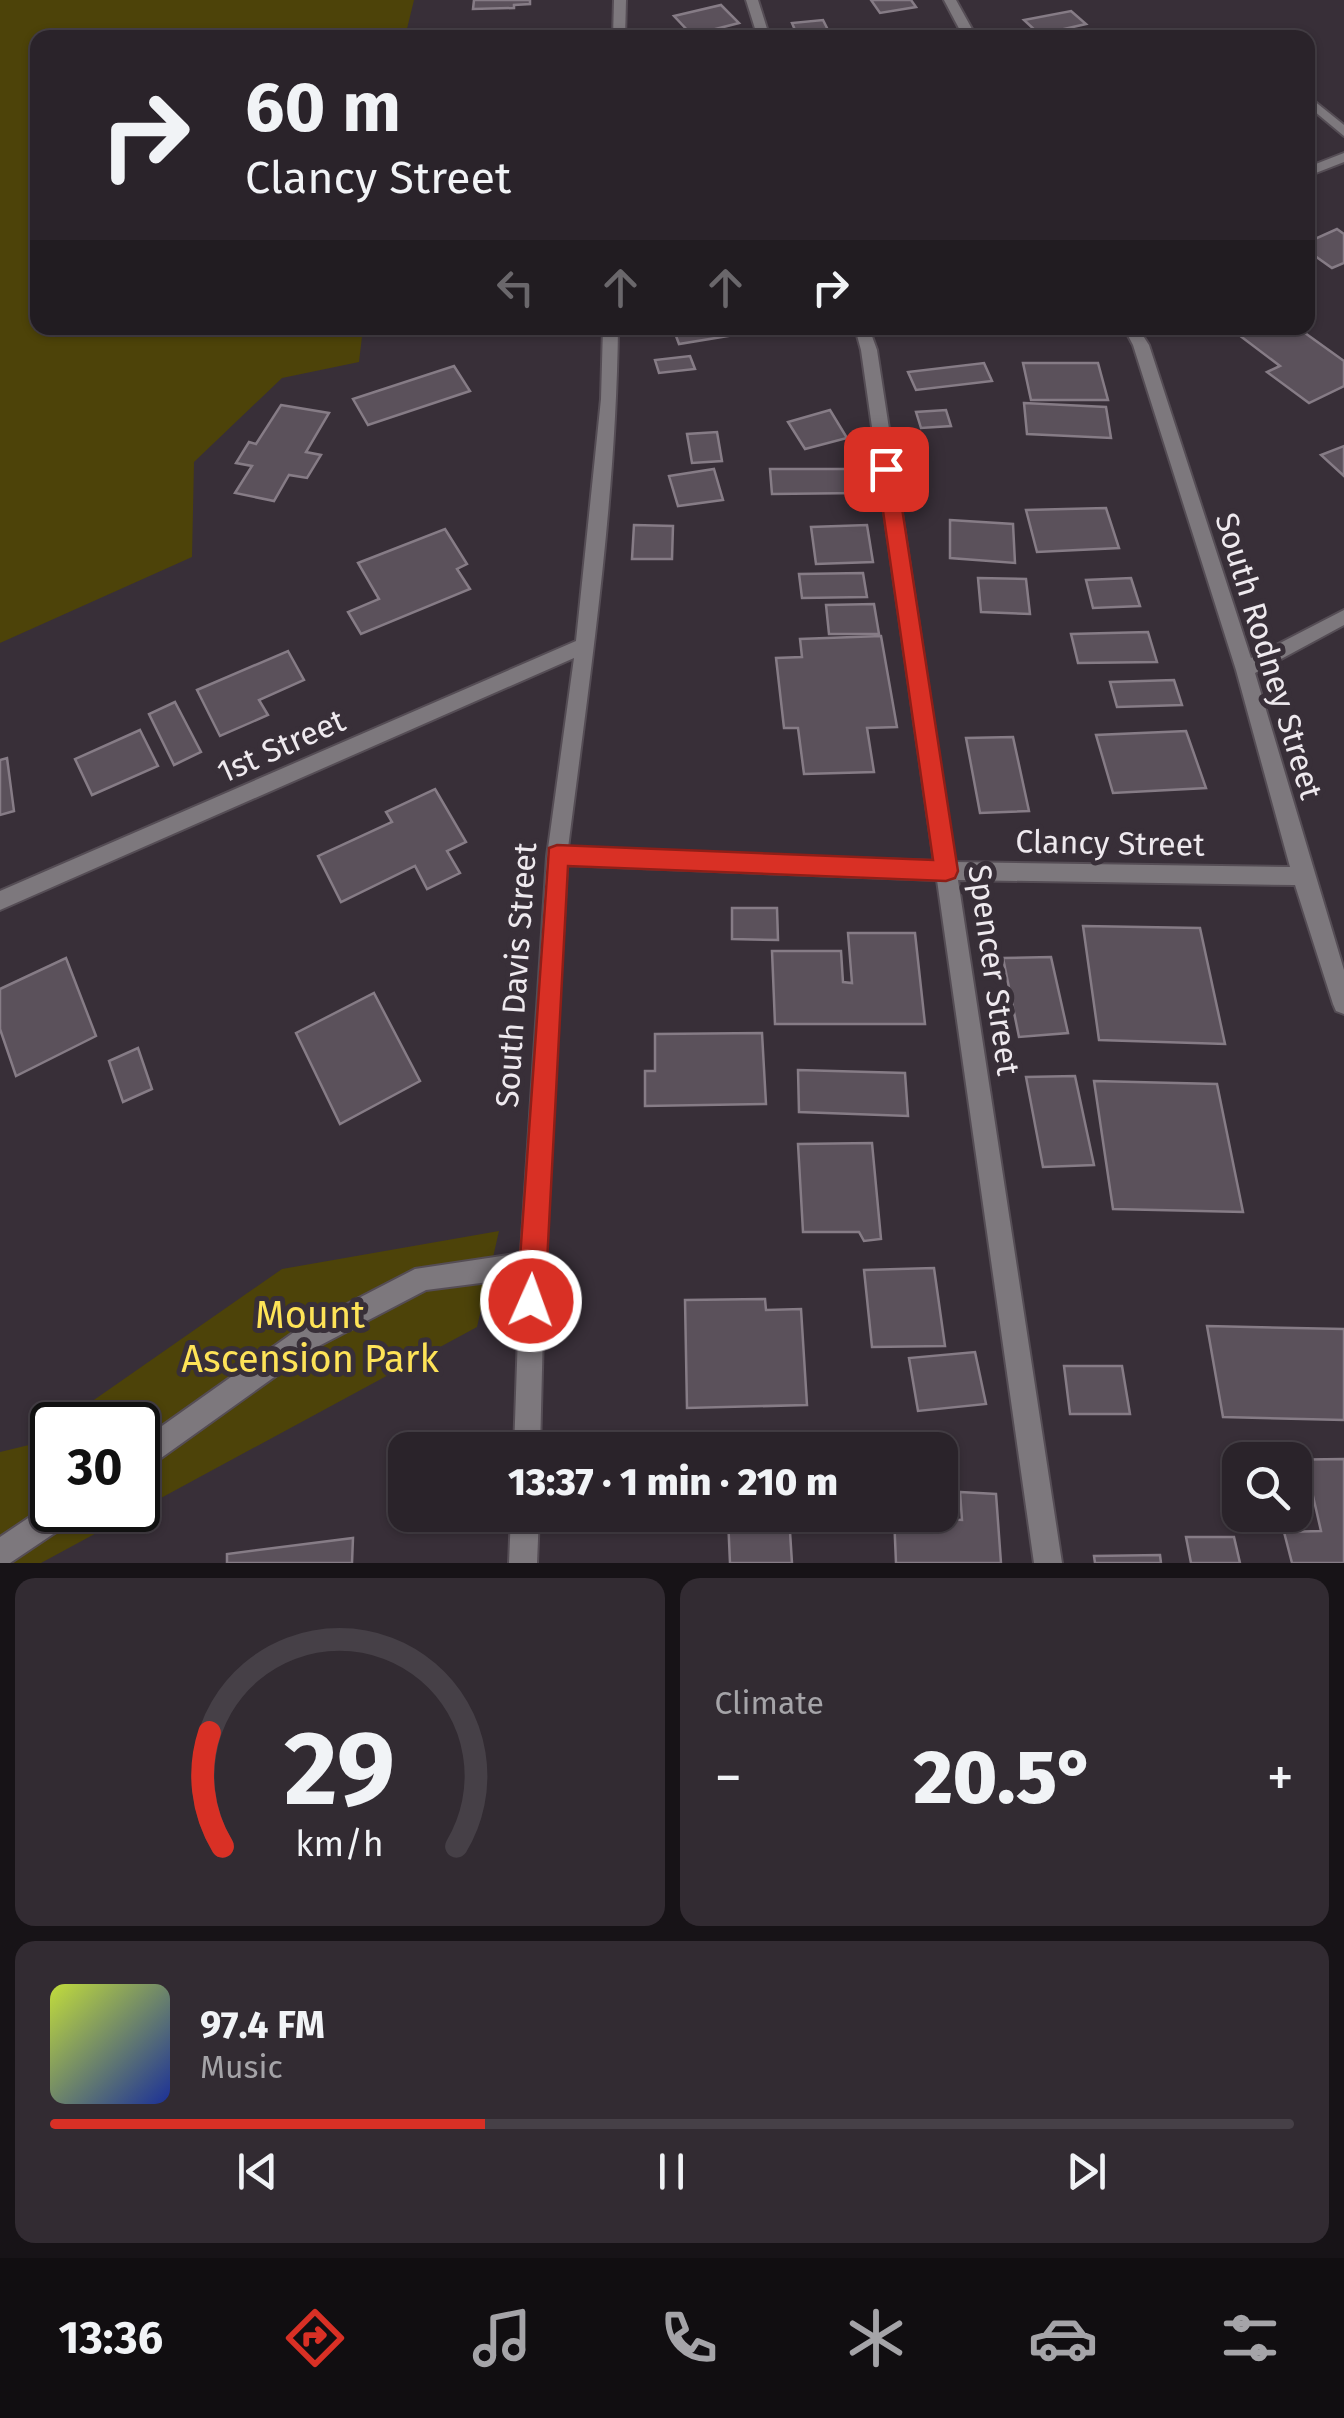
<!DOCTYPE html>
<html lang="en">
<head>
<meta charset="utf-8">
<style>
	:root { --surface:#2a232a; --page:#322b32; --text:#f1f3f6; --muted:#a5a4a8; --line:#464047; --accent:#d93025 }
	body { margin:0; font-family:"Fira Sans",sans-serif; background:var(--page); color:var(--text); height:100vh; display:flex; flex-direction:column; font-size:38px; white-space:nowrap }
	* { box-sizing:border-box; margin:0 }
	p { font-size:32px; color:var(--muted) }
	.icon { flex:none; width:55px; height:55px; fill:none; stroke:currentColor; stroke-width:2; stroke-linecap:round; stroke-linejoin:round }
	.map { position:relative; height:1563px; overflow:hidden }
	.drawer { display:flex; flex-direction:column; gap:15px; padding:15px; background:#171317; flex:1 }
	.drawer>* { flex:none }
	.banner { position:absolute; left:30px; top:30px; width:1285px; height:305px; border-radius:20px; box-shadow:0 2px 8px #0004,0 0 0 2px var(--line); background:#2a232a; color:var(--text); overflow:hidden }
	.tools { position:absolute; left:1222px; top:1442px; display:grid; gap:20px }
	.tools a { display:grid; place-items:center; width:90px; height:90px; border-radius:20px; background:var(--surface); box-shadow:0 2px 8px #0004,0 0 0 2px var(--line); font-size:50px }
	.speed { position:absolute; left:30px; top:1402px; display:flex; gap:20px; font-size:50px; font-weight:700; text-align:center }
	.speed>* { display:grid; place-content:center; width:130px; height:130px; border-radius:50%; background:var(--surface); box-shadow:0 2px 8px #0004,0 0 0 2px var(--line); line-height:1 }
	.speed .limit { border:5px solid #111; border-radius:15px; background:#fff; color:#111 }
	.pin { position:absolute; display:grid; place-items:center; width:85px; height:85px; color:#fff; margin:-42px; border-radius:20px; box-shadow:0 5px 15px #0006 }
	.me { position:absolute; width:110px; margin:-55px; rotate:2deg; stroke-linejoin:round; filter:drop-shadow(0 0 8px #0008) }
	.turn { display:flex; align-items:center; gap:35px; height:210px; padding:0 50px; font-size:45px }
	.turn .icon { width:130px; height:130px; stroke-width:2.5 }
	.turn b { display:block; font-size:70px; line-height:85px }
	.lanes { display:flex; align-items:center; height:95px; padding:0 50px; background:#0003; justify-content:center; gap:50px; direction:ltr }
	.lanes .off { opacity:.35 }
	.big { font-size:75px; font-weight:800; line-height:1.1 }
	.drawer .widget { flex:1; display:flex; flex-direction:column; justify-content:center; gap:15px; min-width:0; padding:0 35px; border-radius:20px; background:var(--page) }
	.drawer .dial { align-items:center; gap:0 }
	.dial svg { height:260px; overflow:visible; fill:none; stroke:var(--line); stroke-width:7; stroke-linecap:round; text-anchor:middle }
	.dial text { fill:var(--text); stroke:none }
	.song { display:flex; align-items:center; gap:30px }
	.cover { width:120px; height:120px; border-radius:15px; background:linear-gradient(135deg,hsl(70 70% 55%),hsl(230 70% 35%)) }
	.played { height:10px; border-radius:5px; background:linear-gradient(90deg,var(--accent) 35%,var(--line) 35%) }
	.keys { display:flex; justify-content:space-around; direction:ltr }
	.heat { display:flex; justify-content:space-between; align-items:center; font-size:55px; direction:ltr }
	.drawer .tiles { flex:1; display:grid; gap:15px; grid-template-columns:1fr 1fr }
	.widget:last-child { grid-column:span 2 }
	.trip { position:absolute; left:388px; top:1432px; width:570px; height:100px; border-radius:20px; background:var(--surface); box-shadow:0 2px 8px #0004,0 0 0 2px var(--line); font-weight:800; line-height:100px; text-align:center }
	.tabs { display:flex; height:160px; justify-content:space-around; align-items:center; background:#110e11; color:var(--muted) }
	.tabs .icon { width:70px; height:70px }
	.tabs .selected { color:var(--accent) }
	.tabs b { font-size:45px; color:var(--text) }
	.map>svg:first-child { display:block }
	.green { fill:#4d4309 }
	.building { fill:#5b515b; stroke:#867c86; stroke-width:2.5 }
	.lines { fill:none; stroke-linecap:round; stroke-linejoin:round }
	.street-casing { stroke:#554d55; stroke-width:4 }
	.street { fill:#7d787d; fill-rule:evenodd }
	.route { fill:#d93025; stroke:#8d1f18; stroke-width:2.5 }
	.labels { text-anchor:middle; stroke-width:10; stroke-linejoin:round; paint-order:stroke }
	.street-label { font-size:32px; fill:#eee9ee; stroke:#382f38 }
	.near-park-label { font-size:38px; fill:#fee357; stroke:#382f38 }
</style>
</head>
<body>
<div class="map">
<svg width="1344" height="1563" viewBox="0 0 1344 1563">
	<rect width="100%" height="100%" fill="#382f38"/>
	<!-- green -->
	<g class="green">
		<path d="M 0,0 L 414,0 L 405,37 L 38,38 L 38,328 L 363,328 L 359,362 L 282,378 L 194,462 L 192,557 L 0,643 Z"/>
		<path d="M 499,1231 L 477,1327 L 41,1563 L 0,1563 L 0,1452 L 29,1445 L 52,1429 L 52,1510 L 138,1510 L 138,1425 L 58,1425 L 282,1269 Z"/>
	</g>
	<!-- building -->
	<g class="building">
		<path d="M 474,0 L 530,0 L 530,4 L 514,5 L 514,8 L 473,9 Z"/>
		<path d="M 871,0 L 911,0 L 916,7 L 880,13 Z"/>
		<path d="M 721,5 L 739,23 L 692,35 L 674,16 Z"/>
		<path d="M 1071,11 L 1086,24 L 1064,29 L 1072,38 L 1019,36 L 1037,32 L 1024,20 Z"/>
		<path d="M 823,20 L 830,34 L 798,37 L 792,23 Z"/>
		<path d="M 1337,229 L 1344,234 L 1344,263 L 1332,268 L 1308,251 L 1308,242 Z"/>
		<path d="M 673,328 L 731,328 L 734,335 L 679,344 Z"/>
		<path d="M 1254,328 L 1298,328 L 1344,361 L 1344,386 L 1309,403 L 1267,372 L 1280,366 L 1239,335 Z"/>
		<path d="M 690,356 L 695,369 L 659,373 L 655,360 Z"/>
		<path d="M 984,363 L 992,381 L 916,390 L 908,372 Z"/>
		<path d="M 1023,363 L 1098,363 L 1108,400 L 1031,400 Z"/>
		<path d="M 454,366 L 470,391 L 368,425 L 353,399 Z"/>
		<path d="M 1024,403 L 1106,407 L 1111,438 L 1027,434 Z"/>
		<path d="M 281,405 L 329,413 L 306,452 L 321,455 L 307,478 L 289,475 L 274,501 L 235,493 L 252,466 L 236,463 L 249,442 L 256,444 Z"/>
		<path d="M 830,410 L 847,438 L 805,449 L 788,422 Z"/>
		<path d="M 946,410 L 951,426 L 921,428 L 916,412 Z"/>
		<path d="M 717,432 L 722,461 L 692,463 L 687,434 Z"/>
		<path d="M 1344,446 L 1344,476 L 1321,455 Z"/>
		<path d="M 714,469 L 723,500 L 678,506 L 669,476 Z"/>
		<path d="M 770,469 L 858,469 L 861,493 L 772,494 Z"/>
		<path d="M 1106,508 L 1119,548 L 1037,552 L 1026,510 Z"/>
		<path d="M 950,520 L 1013,524 L 1015,563 L 950,558 Z"/>
		<path d="M 634,525 L 673,526 L 672,559 L 632,559 Z"/>
		<path d="M 867,525 L 873,562 L 816,564 L 811,527 Z"/>
		<path d="M 445,529 L 467,564 L 457,569 L 470,589 L 361,634 L 348,612 L 379,599 L 358,563 Z"/>
		<path d="M 863,573 L 867,597 L 802,598 L 799,574 Z"/>
		<path d="M 978,578 L 1026,579 L 1030,614 L 981,612 Z"/>
		<path d="M 1131,578 L 1140,606 L 1093,608 L 1086,580 Z"/>
		<path d="M 874,604 L 879,634 L 829,634 L 826,605 Z"/>
		<path d="M 1148,632 L 1157,662 L 1078,663 L 1071,634 Z"/>
		<path d="M 881,636 L 897,727 L 867,728 L 874,772 L 804,774 L 798,728 L 784,728 L 776,658 L 802,657 L 800,639 Z"/>
		<path d="M 288,651 L 304,680 L 259,700 L 268,715 L 220,736 L 197,690 Z"/>
		<path d="M 1174,680 L 1182,705 L 1117,707 L 1110,682 Z"/>
		<path d="M 175,702 L 201,752 L 174,765 L 149,714 Z"/>
		<path d="M 140,730 L 158,766 L 92,795 L 75,759 Z"/>
		<path d="M 1186,731 L 1206,788 L 1113,793 L 1096,735 Z"/>
		<path d="M 1013,737 L 1029,811 L 980,813 L 966,738 Z"/>
		<path d="M 7,758 L 14,811 L 0,815 L 0,760 Z"/>
		<path d="M 435,789 L 466,842 L 447,851 L 460,873 L 427,889 L 415,866 L 341,902 L 318,856 L 392,822 L 386,812 Z"/>
		<path d="M 732,908 L 777,908 L 778,940 L 732,939 Z"/>
		<path d="M 1083,926 L 1200,928 L 1225,1044 L 1099,1040 Z"/>
		<path d="M 848,933 L 915,933 L 925,1024 L 775,1024 L 772,951 L 841,951 L 843,982 L 852,983 Z"/>
		<path d="M 1051,957 L 1068,1033 L 1019,1037 L 1003,958 Z"/>
		<path d="M 66,958 L 96,1036 L 16,1076 L 0,1029 L 0,989 Z"/>
		<path d="M 374,993 L 420,1081 L 340,1124 L 296,1033 Z"/>
		<path d="M 762,1033 L 766,1104 L 645,1106 L 645,1071 L 655,1071 L 655,1034 Z"/>
		<path d="M 138,1048 L 152,1089 L 123,1102 L 109,1061 Z"/>
		<path d="M 798,1070 L 905,1073 L 908,1116 L 799,1112 Z"/>
		<path d="M 1075,1076 L 1094,1165 L 1043,1167 L 1026,1077 Z"/>
		<path d="M 1094,1081 L 1217,1084 L 1243,1212 L 1113,1209 Z"/>
		<path d="M 872,1143 L 881,1239 L 864,1241 L 859,1232 L 803,1232 L 798,1144 Z"/>
		<path d="M 934,1268 L 945,1346 L 872,1347 L 864,1270 Z"/>
		<path d="M 765,1299 L 766,1310 L 801,1309 L 807,1405 L 687,1408 L 685,1300 Z"/>
		<path d="M 1207,1326 L 1344,1329 L 1344,1420 L 1223,1417 Z"/>
		<path d="M 975,1352 L 986,1404 L 918,1411 L 909,1358 Z"/>
		<path d="M 1064,1366 L 1122,1366 L 1130,1414 L 1070,1414 Z"/>
		<path d="M 1344,1459 L 1344,1563 L 1292,1563 L 1284,1532 L 1321,1531 L 1313,1496 L 1295,1497 L 1295,1460 L 1266,1460 Z"/>
		<path d="M 960,1492 L 996,1494 L 1001,1563 L 896,1563 L 894,1516 L 962,1520 Z"/>
		<path d="M 789,1516 L 792,1563 L 730,1563 L 728,1518 Z"/>
		<path d="M 1186,1537 L 1234,1537 L 1240,1563 L 1191,1563 Z"/>
		<path d="M 353,1538 L 352,1563 L 227,1563 L 227,1554 Z"/>
		<path d="M 1160,1555 L 1161,1563 L 1095,1563 L 1094,1556 Z"/>
	</g>
	<g class="lines">
		<defs>
			<g id="street">
				<path d="M 614,0 L 626,0 L 625,38 L 613,38 Z"/>
				<path d="M 746,0 L 758,0 L 770,38 L 758,38 Z"/>
				<path d="M 944,0 L 956,0 L 977,38 L 964,38 Z"/>
				<path d="M 1308,96 L 1344,125 L 1344,136 L 1308,106 Z"/>
				<path d="M 1344,153 L 1344,162 L 1308,176 L 1308,167 Z"/>
				<path d="M 603,328 L 618,328 C 616,502 590,675 568,848 L 934,861 L 861,350 L 855,328 L 869,328 L 877,350 L 955,862 L 1290,867 L 1236,670 L 1133,345 L 1124,328 L 1138,328 L 1149,345 L 1251,658 L 1344,610 L 1344,625 L 1255,673 L 1344,970 L 1344,1014 L 1336,1011 L 1333,1004 L 1295,885 L 958,880 L 1062,1563 L 1034,1563 L 937,880 L 567,865 L 545,1251 L 540,1450 L 514,1450 L 520,1278 L 426,1290 L 315,1348 L 147,1468 L 138,1472 L 138,1443 L 297,1330 L 415,1269 L 521,1253 L 547,856 L 574,658 L 0,910 L 0,891 L 576,641 L 601,399 Z"/>
				<path d="M 52,1502 L 52,1510 L 78,1510 L 74,1520 L 10,1563 L 0,1563 L 0,1537 Z"/>
				<path d="M 511,1515 L 539,1515 L 537,1563 L 509,1563 Z"/>
			</g>
		</defs>
		<!-- street casing -->
		<use href="#street" class="street-casing"/>
		<!-- street -->
		<use href="#street" class="street"/>
	</g>
	<!-- route -->
	<path class="route" d="M 886,462 L 896,469 L 958,871 L 955,878 L 946,881 L 568,866 L 545,1301 L 541,1311 L 531,1316 L 521,1311 L 517,1301 L 549,848 L 557,845 L 933,860 L 877,469 Z"/>
	<g class="labels">
		<!-- street labels -->
		<g class="street-label">
			<text transform="translate(1269 656) rotate(73)" y="11">South Rodney Street</text>
			<text transform="translate(281 746) rotate(-24)" y="11">1st Street</text>
			<text transform="translate(1110 843) rotate(1)" y="11">Clancy Street</text>
			<text transform="translate(994 970) rotate(82)" y="11">Spencer Street</text>
			<text transform="translate(516 975) rotate(-86)" y="11">South Davis Street</text>
		</g>
		<!-- near-park labels -->
		<g class="near-park-label">
			<text x="310" y="1328">Mount<tspan x="310" dy="44">Ascension Park</tspan></text>
		</g>
	</g>
</svg>
<div class="tools">
<a><svg class="icon" aria-label="search" viewBox="0 0 24 24"><circle cx="10" cy="10" r="6"/><path d="M15 15l6 6"/></svg></a>
</div>
<div class="speed"><div class="limit">30</div></div>
<div class="pin" style="left:886px;top:469px;background:#d93025"><svg class="icon" aria-label="arrive" viewBox="0 0 24 24"><path d="M6 21V4h12l-3 4 3 4H6"/></svg></div>
<svg class="me" style="left:531px;top:1301px" viewBox="-20 -20 40 40"><circle r="17" fill="#d93025" stroke="#fff" stroke-width="3"/><path d="M0-11L8 9 0 5-8 9z" fill="#fff"/></svg>
<div class="trip">13:37 · 1 min · 210 m</div>
<div class="banner">
<div class="turn"><svg class="icon" aria-label="right" viewBox="0 0 24 24"><path d="M7 20v-9h11M14 6l5 5-5 5"/></svg><div><b>60 m</b>Clancy Street</div></div>
<div class="lanes"><svg class="icon off" aria-label="left" viewBox="0 0 24 24"><path d="M17 20v-9H6M10 6l-5 5 5 5"/></svg><svg class="icon off" aria-label="ahead" viewBox="0 0 24 24"><path d="M12 20V5M6 11l6-6 6 6"/></svg><svg class="icon off" aria-label="ahead" viewBox="0 0 24 24"><path d="M12 20V5M6 11l6-6 6 6"/></svg><svg class="icon" aria-label="right" viewBox="0 0 24 24"><path d="M7 20v-9h11M14 6l5 5-5 5"/></svg></div>
</div>
</div>
<section class="drawer">
<div class="tiles">
<div class="widget dial"><svg viewBox="0 0 100 80">
<path d="M14 69A42 42 0 1 1 86 69"/>
<path d="M14 69A42 42 0 0 1 10 34" stroke="#d93025"/>
<text x="50" y="56" font-size="32" font-weight="700">29</text>
<text x="50" y="72" font-size="11">km/h</text>
</svg></div>
<div class="widget"><p>Climate</p>
<div class="heat"><a>−</a><b class="big">20.5°</b><a>+</a></div>
</div>
<div class="widget">
<div class="song"><i class="cover"></i><div><b>97.4 FM</b><p>Music</p></div></div>
<div class="played"></div>
<div class="keys"><svg class="icon" aria-label="previous" viewBox="0 0 24 24"><path d="M18 5L8 12l10 7zM5 5v14"/></svg><svg class="icon" aria-label="pause" viewBox="0 0 24 24"><path d="M8 5v14M16 5v14"/></svg><svg class="icon" aria-label="next" viewBox="0 0 24 24"><path d="M6 5l10 7-10 7zM19 5v14"/></svg></div>
</div>
</div>
</section>
<nav class="tabs">
<b>13:36</b>
<svg class="icon selected" aria-label="directions" viewBox="0 0 24 24"><path d="M12 3l9 9-9 9-9-9zM9 14v-3h6M13 9l2 2-2 2"/></svg>
<svg class="icon" aria-label="music" viewBox="0 0 24 24"><path d="M9 18V5l10-2v13"/><circle cx="6" cy="18" r="3"/><circle cx="16" cy="16" r="3"/></svg>
<svg class="icon" aria-label="phone" viewBox="0 0 24 24"><path d="M5 4h4l2 5-3 2q2 4 5 5l2-3 5 2v4C11 20 4 13 5 4z"/></svg>
<svg class="icon" aria-label="climate" viewBox="0 0 24 24"><path d="M12 3v18M4 7l16 10M4 17L20 7"/></svg>
<svg class="icon" aria-label="car" viewBox="0 0 24 24"><path d="M5 17H2v-5l4-1 3-4h7l3 4 3 1v5h-3M9 17h6M6 11h13"/><circle cx="7" cy="17" r="2"/><circle cx="17" cy="17" r="2"/></svg>
<svg class="icon" aria-label="filters" viewBox="0 0 24 24"><path d="M4 7h16M4 17h16"/><circle cx="9" cy="7" r="2"/><circle cx="15" cy="17" r="2"/></svg>
</nav>
</body>
</html>
